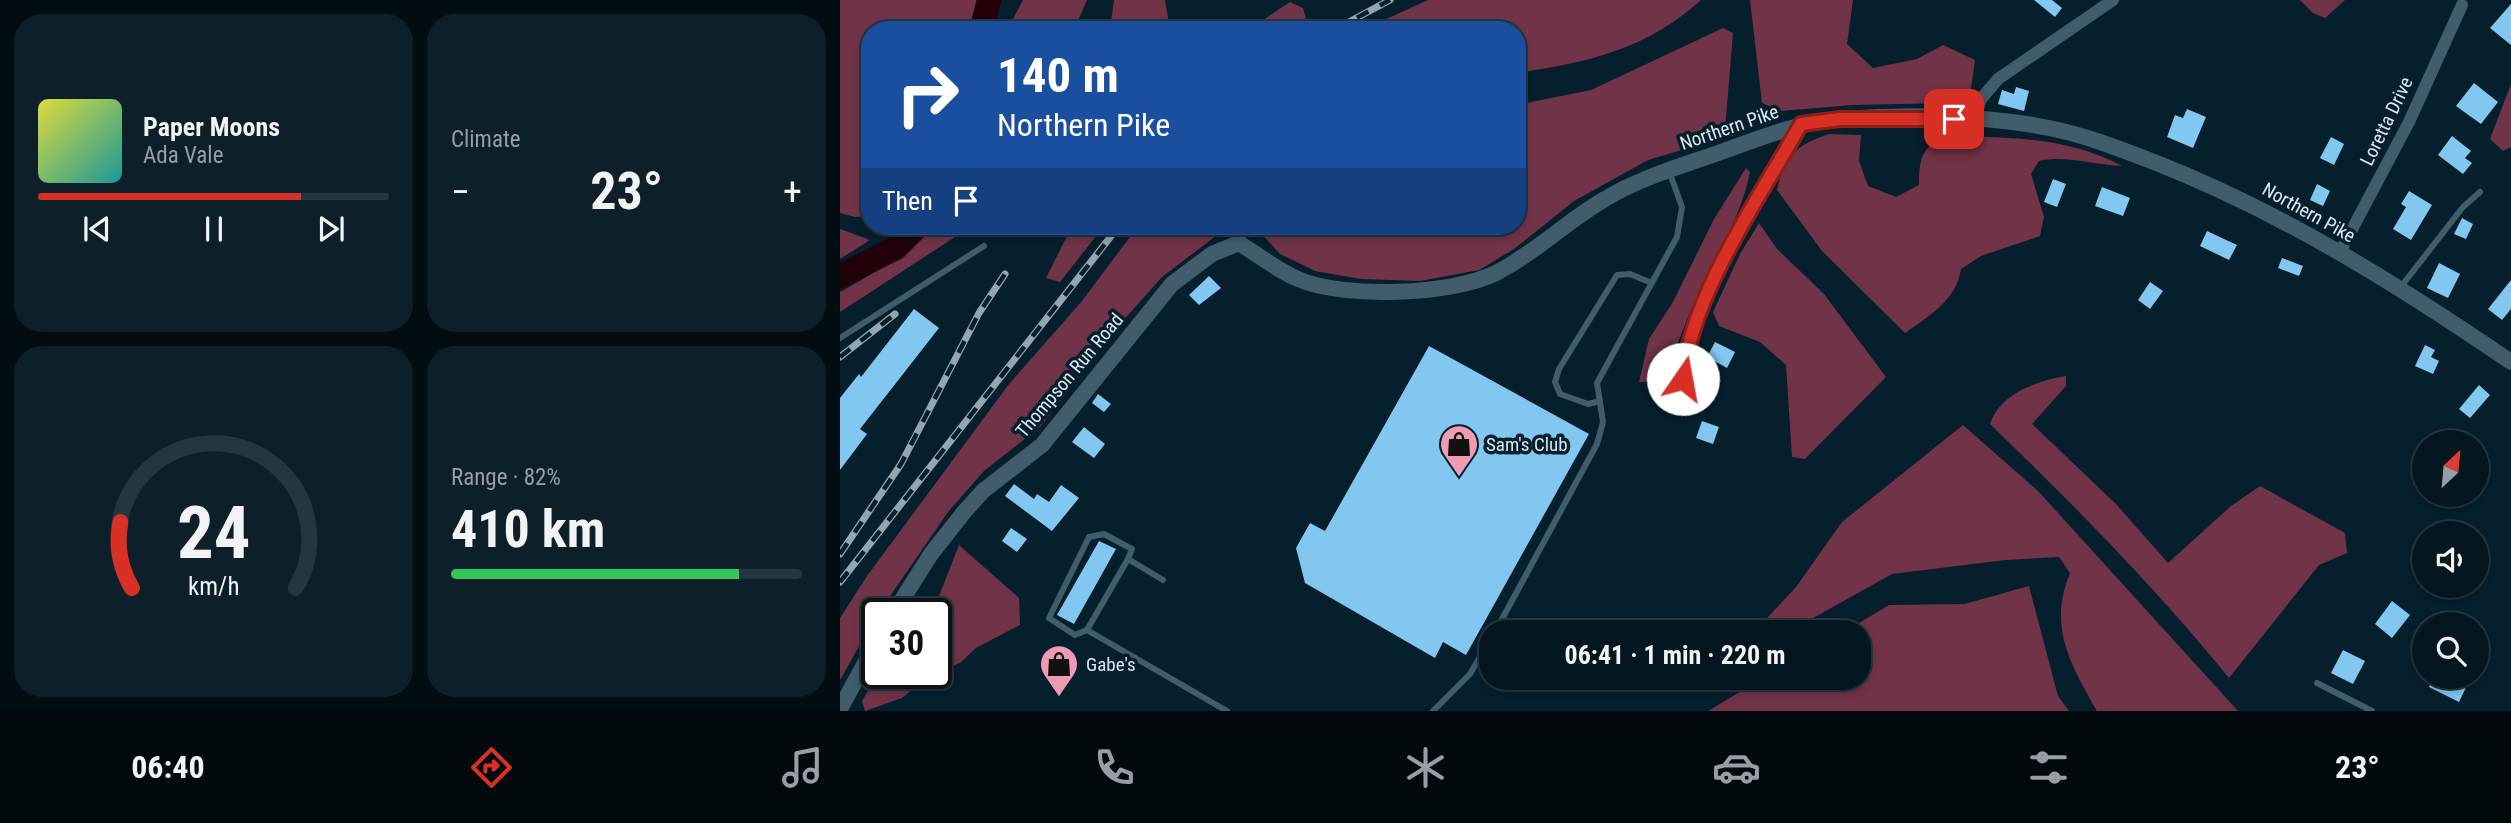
<!DOCTYPE html>
<html lang="en">
<head>
<meta charset="utf-8">
<style>
	:root { --surface:#041721; --page:#0d202a; --text:#f1f3f6; --muted:#979fa5; --line:#25363f; --accent:#d93025 }
	body { margin:0; font-family:"Roboto Condensed",sans-serif; background:var(--page); color:var(--text); height:100vh; display:flex; flex-direction:column; font-size:26px; white-space:nowrap }
	* { box-sizing:border-box; margin:0 }
	p { font-size:23px; color:var(--muted) }
	.icon { flex:none; width:38px; height:38px; fill:none; stroke:currentColor; stroke-width:2; stroke-linecap:round; stroke-linejoin:round }
	.map { position:relative; flex:1; overflow:hidden }
	.details { display:flex; flex-direction:column; gap:14px; padding:14px; background:#020d12; width:840px }
	.details>* { flex:none }
	.guide { position:absolute; left:21px; top:21px; width:665px; height:214px; border-radius:28px; box-shadow:0 4px 10px #0003,0 0 0 2px var(--line); background:#1a4fa0; color:#fff; overflow:hidden }
	.needle { width:46px; rotate:26deg }
	.controls { position:absolute; left:1572px; top:430px; display:grid; gap:14px }
	.controls a { display:grid; place-items:center; width:77px; height:77px; border-radius:50%; background:var(--surface); box-shadow:0 4px 10px #0003,0 0 0 2px var(--line); font-size:35px }
	.speed { position:absolute; left:21px; top:598px; display:flex; gap:14px; font-size:35px; font-weight:700; text-align:center }
	.speed>* { display:grid; place-content:center; width:91px; height:91px; border-radius:50%; background:var(--surface); box-shadow:0 4px 10px #0003,0 0 0 2px var(--line); line-height:1 }
	.speed .limit { border:4px solid #111; border-radius:10px; background:#fff; color:#111 }
	.pin { position:absolute; display:grid; place-items:center; width:60px; height:60px; color:#fff; margin:-30px; border-radius:14px; box-shadow:0 4px 10px #0006 }
	.me { position:absolute; width:77px; margin:-38px; rotate:12deg; stroke-linejoin:round; filter:drop-shadow(0 0 5px #0008) }
	.turn { display:flex; align-items:center; gap:24px; height:147px; padding:0 21px; font-size:32px }
	.turn .icon { width:91px; height:91px; stroke-width:2.5 }
	.turn b { display:block; font-size:49px; line-height:60px }
	.then { display:flex; align-items:center; height:66px; padding:0 21px; background:#0003; gap:14px; font-size:26px }
	.big { font-size:52px; font-weight:700; line-height:1.1 }
	.details .card { flex:1; display:flex; flex-direction:column; justify-content:center; gap:10px; min-width:0; padding:0 24px; border-radius:28px; background:var(--page) }
	.details .dial { align-items:center; gap:0 }
	.dial svg { height:182px; overflow:visible; fill:none; stroke:var(--line); stroke-width:7; stroke-linecap:round; text-anchor:middle }
	.dial text { fill:var(--text); stroke:none }
	.song { display:flex; align-items:center; gap:21px }
	.cover { width:84px; height:84px; border-radius:10px; background:linear-gradient(135deg,hsl(60 70% 55%),hsl(180 70% 35%)) }
	.played { height:7px; border-radius:4px; background:linear-gradient(90deg,var(--accent) 75%,var(--line) 75%) }
	.keys { display:flex; justify-content:space-around; direction:ltr }
	.heat { display:flex; justify-content:space-between; align-items:center; font-size:38px; direction:ltr }
	.charge { height:10px; border-radius:5px; background:linear-gradient(90deg,#34c759 82%,var(--line) 0) }
	.details .tiles { flex:1; display:grid; gap:14px; grid-template-columns:repeat(2,1fr) }
	.trip { position:absolute; left:639px; top:620px; width:392px; height:70px; border-radius:28px; background:var(--surface); box-shadow:0 4px 10px #0003,0 0 0 2px var(--line); font-weight:700; line-height:70px; text-align:center }
	.dock { display:flex; height:112px; justify-content:space-around; align-items:center; background:#02090d; color:var(--muted) }
	.dock .icon { width:49px; height:49px }
	.dock .active { color:var(--accent) }
	.dock b { font-size:32px; color:var(--text) }
	main { display:flex; flex:1; min-height:0 }
	.map>svg:first-child { display:block }
	.forest { fill:#713348 }
	.lines { fill:none; stroke-linecap:round; stroke-linejoin:round }
	.river { stroke:#21000a; stroke-width:24 }
	.building { fill:#82c7f0 }
	.service { stroke:#415c6b; stroke-width:6 }
	.minor { stroke:#415c6b; stroke-width:12 }
	.tertiary { stroke:#415c6b; stroke-width:16 }
	.rail-casing { stroke:#94a6b0; stroke-width:7 }
	.rail { stroke:#051f2c; stroke-width:4.5; stroke-dasharray:13; stroke-linecap:butt }
	.route-casing { stroke:#8d1f18; stroke-width:18 }
	.route { stroke:#d93025; stroke-width:12 }
	.labels { text-anchor:middle; stroke-width:7; stroke-linejoin:round; paint-order:stroke }
	.street-label { font-size:19px; fill:#dae9f2; stroke:#051f2c }
	.poi-label { font-size:19px; fill:#dae9f2; stroke:#051f2c; text-anchor:start }
</style>
</head>
<body>
<main>
<section class="details">
<div class="tiles">
<div class="card">
<div class="song"><i class="cover"></i><div><b>Paper Moons</b><p>Ada Vale</p></div></div>
<div class="played"></div>
<div class="keys"><svg class="icon" aria-label="previous" viewBox="0 0 24 24"><path d="M18 5L8 12l10 7zM5 5v14"/></svg><svg class="icon" aria-label="pause" viewBox="0 0 24 24"><path d="M8 5v14M16 5v14"/></svg><svg class="icon" aria-label="next" viewBox="0 0 24 24"><path d="M6 5l10 7-10 7zM19 5v14"/></svg></div>
</div>
<div class="card"><p>Climate</p>
<div class="heat"><a>−</a><b class="big">23°</b><a>+</a></div>
</div>
<div class="card dial"><svg viewBox="0 0 100 80">
<path d="M14 69A42 42 0 1 1 86 69"/>
<path d="M14 69A42 42 0 0 1 9 40" stroke="#d93025"/>
<text x="50" y="56" font-size="32" font-weight="700">24</text>
<text x="50" y="72" font-size="11">km/h</text>
</svg></div>
<div class="card"><p>Range · 82%</p><b class="big">410 km</b><div class="charge"></div></div>
</div>
</section>
<div class="map">
<svg width="1671" height="711" viewBox="0 0 1671 711">
	<rect width="100%" height="100%" fill="#051f2c"/>
	<!-- forest -->
	<g class="forest">
		<path d="M 0,0 L 141,0 L 127,30 L 30,30 L 30,216 L 15,217 L 0,213 Z"/>
		<path d="M 183,0 L 247,0 L 234,30 L 167,30 Z"/>
		<path d="M 274,0 L 325,0 L 330,30 L 270,30 Z"/>
		<path d="M 588,0 L 861,0 C 806,50 748,62 677,73 L 677,30 L 522,30 Z"/>
		<path d="M 910,0 L 1013,0 L 1007,44 L 1033,68 L 1077,59 L 1103,45 L 1135,60 L 1131,89 L 1111,103 L 1013,105 L 940,111 L 922,103 Z"/>
		<path d="M 1460,0 L 1505,0 L 1485,18 L 1473,13 Z"/>
		<path d="M 450,2 L 463,8 L 466,19 L 454,30 L 408,30 Z"/>
		<path d="M 883,28 L 893,33 L 885,130 L 862,144 L 808,160 L 734,201 L 674,249 L 639,270 L 580,281 L 521,279 L 475,271 L 440,254 L 419,231 L 419,226 L 677,226 L 677,105 L 751,90 Z"/>
		<path d="M 1671,84 L 1671,147 L 1663,151 L 1650,139 Z"/>
		<path d="M 989,134 L 1021,135 L 1019,161 L 1028,186 L 1056,197 L 1079,185 C 1079,161 1081,147 1104,137 C 1164,136 1228,137 1282,166 C 1254,165 1226,155 1199,161 L 1191,174 L 1204,217 L 1200,236 L 1141,256 L 1121,269 C 1116,301 1090,315 1065,333 L 982,251 L 937,190 C 944,155 957,145 989,134 Z"/>
		<path d="M 906,168 L 910,172 C 901,219 870,266 851,310 C 839,338 835,357 816,382 L 799,382 L 809,339 L 833,302 L 874,219 Z"/>
		<path d="M 919,223 L 937,249 L 984,294 L 1046,377 L 965,459 L 952,457 L 946,365 L 920,342 L 879,326 L 873,312 L 900,254 Z"/>
		<path d="M 92,226 L 132,226 L 0,312 L 0,292 C 34,274 65,254 92,226 Z"/>
		<path d="M 232,226 L 264,226 L 220,282 L 206,278 Z"/>
		<path d="M 298,226 L 389,226 L 322,277 L 280,324 L 200,427 L 144,471 L 108,512 L 35,618 L 0,680 L 0,618 L 27,576 L 169,384 L 242,301 Z"/>
		<path d="M 0,229 L 30,240 L 0,259 Z"/>
		<path d="M 1226,376 L 1226,386 L 1192,424 L 1276,504 L 1328,563 L 1391,506 L 1420,486 L 1505,533 L 1507,553 L 1479,565 L 1389,678 C 1315,587 1234,505 1150,424 C 1160,393 1197,381 1226,376 Z"/>
		<path d="M 1123,425 L 1198,491 L 1398,711 L 1257,711 C 1230,663 1208,627 1230,573 L 1219,557 L 1165,560 L 1052,574 L 948,632 L 914,632 L 956,587 L 1002,522 Z"/>
		<path d="M 119,545 L 179,598 L 180,625 L 136,648 L 120,663 L 96,672 L 96,614 L 87,614 L 99,596 Z"/>
		<path d="M 1189,586 L 1218,696 L 1229,711 L 868,711 L 925,677 L 1018,677 L 1018,632 L 1004,632 L 1049,605 L 1125,604 Z"/>
		<path d="M 38,674 L 91,674 L 62,698 L 25,711 L 22,701 Z"/>
	</g>
	<g class="lines">
		<!-- river -->
		<g class="river">
			<path d="M 141,30 L 149,0"/>
			<path d="M 0,276 L 56,248 L 78,226"/>
		</g>
	</g>
	<!-- building -->
	<g class="building">
		<path d="M 1194,0 L 1212,0 L 1222,8 L 1215,17 Z"/>
		<path d="M 1671,4 L 1671,45 L 1650,28 Z"/>
		<path d="M 1634,83 L 1658,102 L 1641,124 L 1616,106 Z"/>
		<path d="M 1176,87 L 1189,91 L 1184,111 L 1158,104 L 1162,90 L 1174,94 Z"/>
		<path d="M 1347,109 L 1366,117 L 1353,148 L 1327,137 L 1335,115 L 1343,118 Z"/>
		<path d="M 1612,136 L 1631,151 L 1625,158 L 1632,163 L 1623,174 L 1598,155 Z"/>
		<path d="M 1491,137 L 1504,144 L 1494,165 L 1480,158 Z"/>
		<path d="M 1213,179 L 1226,184 L 1217,207 L 1204,202 Z"/>
		<path d="M 1477,184 L 1490,191 L 1483,206 L 1470,200 Z"/>
		<path d="M 1262,187 L 1290,198 L 1283,216 L 1255,206 Z"/>
		<path d="M 1569,191 L 1592,205 L 1571,240 L 1553,229 L 1566,207 L 1561,204 Z"/>
		<path d="M 1622,218 L 1633,224 L 1626,239 L 1614,234 Z"/>
		<path d="M 1367,231 L 1397,245 L 1389,260 L 1360,246 Z"/>
		<path d="M 1442,258 L 1463,266 L 1459,276 L 1438,268 Z"/>
		<path d="M 1599,263 L 1620,274 L 1608,298 L 1587,288 Z"/>
		<path d="M 369,276 L 381,288 L 359,305 L 349,295 Z"/>
		<path d="M 1671,280 L 1671,309 L 1662,320 L 1648,309 Z"/>
		<path d="M 1310,282 L 1323,291 L 1310,309 L 1298,300 Z"/>
		<path d="M 74,309 L 99,328 L 20,429 L 27,434 L 0,470 L 0,398 L 19,374 L 21,377 Z"/>
		<path d="M 875,342 L 895,352 L 887,368 L 867,357 Z"/>
		<path d="M 1585,345 L 1595,350 L 1591,357 L 1599,361 L 1593,374 L 1575,366 Z"/>
		<path d="M 589,346 L 749,434 L 626,655 L 603,642 L 595,658 L 465,583 L 456,548 L 470,523 L 485,531 Z"/>
		<path d="M 1639,385 L 1650,395 L 1630,418 L 1619,409 Z"/>
		<path d="M 258,394 L 271,404 L 264,412 L 252,403 Z"/>
		<path d="M 862,421 L 879,427 L 873,444 L 856,438 Z"/>
		<path d="M 244,427 L 265,444 L 254,458 L 232,442 Z"/>
		<path d="M 174,484 L 194,499 L 197,494 L 209,502 L 221,485 L 239,498 L 212,531 L 165,496 Z"/>
		<path d="M 171,528 L 187,539 L 177,552 L 162,541 Z"/>
		<path d="M 259,541 L 276,549 L 234,624 L 217,615 Z"/>
		<path d="M 1552,601 L 1570,615 L 1552,638 L 1535,624 Z"/>
		<path d="M 1503,650 L 1525,661 L 1513,684 L 1491,673 Z"/>
		<path d="M 1594,677 L 1631,677 L 1619,702 L 1589,687 Z"/>
	</g>
	<g class="lines">
		<!-- service -->
		<g class="service">
			<path d="M 1560,288 L 1623,207 L 1640,192"/>
			<path d="M 0,338 L 144,246"/>
			<path d="M 760,401 L 748,404 L 720,394 L 715,382 L 719,369 L 777,275 L 790,274 L 812,283"/>
			<path d="M 323,580 L 288,559 L 247,630 L 387,711"/>
			<path d="M 247,630 L 235,635 L 209,618 L 249,537 L 264,534 L 292,549 L 288,559"/>
			<path d="M 655,632 L 757,444 L 763,422 L 757,383 L 837,237 L 842,207 L 829,171"/>
			<path d="M 1477,683 L 1532,711"/>
			<path d="M 593,711 L 630,674 L 651,638"/>
		</g>
		<!-- minor -->
		<g class="minor">
			<path d="M 1135,119 L 1141,99 L 1158,79 L 1273,0"/>
			<path d="M 1500,252 L 1569,122 L 1622,5"/>
			<path d="M 851,406 L 843,379 L 844,368 L 864,301 L 885,258 L 961,124"/>
		</g>
		<!-- tertiary -->
		<g class="tertiary">
			<path d="M 53,614 L 91,554 L 124,512 L 143,491 L 202,445 L 332,284 L 372,254 L 399,243 C 418,255 437,270 458,279 C 503,299 612,295 656,273 C 695,253 727,221 765,199 C 801,177 842,166 881,152 C 920,138 959,122 1001,119 C 1066,114 1145,115 1209,128 C 1245,135 1280,149 1314,162 C 1442,212 1558,285 1671,362"/>
			<path d="M 0,709 L 37,641"/>
		</g>
		<defs>
			<g id="rail">
				<path d="M 494,30 L 550,0"/>
				<path d="M 0,357 L 55,314"/>
				<path d="M 0,554 L 61,464 L 139,313 L 165,274"/>
				<path d="M 0,582 L 279,226"/>
			</g>
		</defs>
		<!-- rail casing -->
		<use href="#rail" class="rail-casing"/>
		<!-- rail -->
		<use href="#rail" class="rail"/>
	</g>
	<g class="lines">
		<defs>
			<path id="route" d="M 843,379 C 850,296 920,197 961,124 L 1000,119 L 1114,119"/>
		</defs>
		<!-- route casing -->
		<use href="#route" class="route-casing"/>
		<!-- route -->
		<use href="#route" class="route"/>
	</g>
	<!-- icons -->
	<defs>
		<symbol id="shop-pin" viewBox="-11 -11 22 30"><path d="M0 17L-7.5 6A9.5 9.5 0 1 1 7.5 6Z" fill="#f09ab4" stroke="#051f2c"/><path d="M-5-2.5h2.3a2.7 3.5 0 0 1 5.4 0H5L5.5 6h-11ZM-1.5-2.5h3a1.5 2.3 0 0 0-3 0Z" fill="#111"/></symbol>
	</defs>
	<g fill-rule="evenodd">
		<use href="#shop-pin" x="597" y="422" width="44" height="60"/>
		<use href="#shop-pin" x="197" y="642" width="44" height="60"/>
	</g>
	<g class="labels">
		<!-- street labels -->
		<g class="street-label">
			<text transform="translate(1546 121) rotate(-64)" y="7">Loretta Drive</text>
			<text transform="translate(889 127) rotate(-19)" y="7">Northern Pike</text>
			<text transform="translate(1469 212) rotate(29)" y="7">Northern Pike</text>
			<text transform="translate(229 375) rotate(-50)" y="7">Thompson Run Road</text>
		</g>
		<!-- poi labels -->
		<g class="poi-label">
			<text x="646" y="451">Sam's Club</text>
			<text x="246" y="671">Gabe's</text>
		</g>
	</g>
</svg>
<div class="controls">
<a><svg class="needle" viewBox="-14 -14 28 28"><path d="M0-13l5 13h-10z" fill="#e53935"/><path d="M0 13l5-13h-10z" fill="#979fa5"/></svg></a>
<a><svg class="icon" aria-label="sound" viewBox="0 0 24 24"><path d="M4 9h4l5-4v14l-5-4H4zM17 9q2 3 0 6"/></svg></a>
<a><svg class="icon" aria-label="search" viewBox="0 0 24 24"><circle cx="10" cy="10" r="6"/><path d="M15 15l6 6"/></svg></a>
</div>
<div class="speed"><div class="limit">30</div></div>
<div class="pin" style="left:1114px;top:119px;background:#d93025"><svg class="icon" aria-label="arrive" viewBox="0 0 24 24"><path d="M6 21V4h12l-3 4 3 4H6"/></svg></div>
<svg class="me" style="left:843px;top:379px" viewBox="-20 -20 40 40"><circle r="19" fill="#fff"/><path d="M0-13L10 11 0 6-10 11z" fill="#d93025"/></svg>
<div class="trip">06:41 · 1 min · 220 m</div>
<div class="guide">
<div class="turn"><svg class="icon" aria-label="right" viewBox="0 0 24 24"><path d="M7 20v-9h11M14 6l5 5-5 5"/></svg><div><b>140 m</b>Northern Pike</div></div>
<div class="then">Then<svg class="icon" aria-label="arrive" viewBox="0 0 24 24"><path d="M6 21V4h12l-3 4 3 4H6"/></svg></div>
</div>
</div>
</main>
<nav class="dock">
<b>06:40</b>
<svg class="icon active" aria-label="directions" viewBox="0 0 24 24"><path d="M12 3l9 9-9 9-9-9zM9 14v-3h6M13 9l2 2-2 2"/></svg>
<svg class="icon" aria-label="music" viewBox="0 0 24 24"><path d="M9 18V5l10-2v13"/><circle cx="6" cy="18" r="3"/><circle cx="16" cy="16" r="3"/></svg>
<svg class="icon" aria-label="phone" viewBox="0 0 24 24"><path d="M5 4h4l2 5-3 2q2 4 5 5l2-3 5 2v4C11 20 4 13 5 4z"/></svg>
<svg class="icon" aria-label="climate" viewBox="0 0 24 24"><path d="M12 3v18M4 7l16 10M4 17L20 7"/></svg>
<svg class="icon" aria-label="car" viewBox="0 0 24 24"><path d="M5 17H2v-5l4-1 3-4h7l3 4 3 1v5h-3M9 17h6M6 11h13"/><circle cx="7" cy="17" r="2"/><circle cx="17" cy="17" r="2"/></svg>
<svg class="icon" aria-label="filters" viewBox="0 0 24 24"><path d="M4 7h16M4 17h16"/><circle cx="9" cy="7" r="2"/><circle cx="15" cy="17" r="2"/></svg>
<b>23°</b>
</nav>
</body>
</html>
